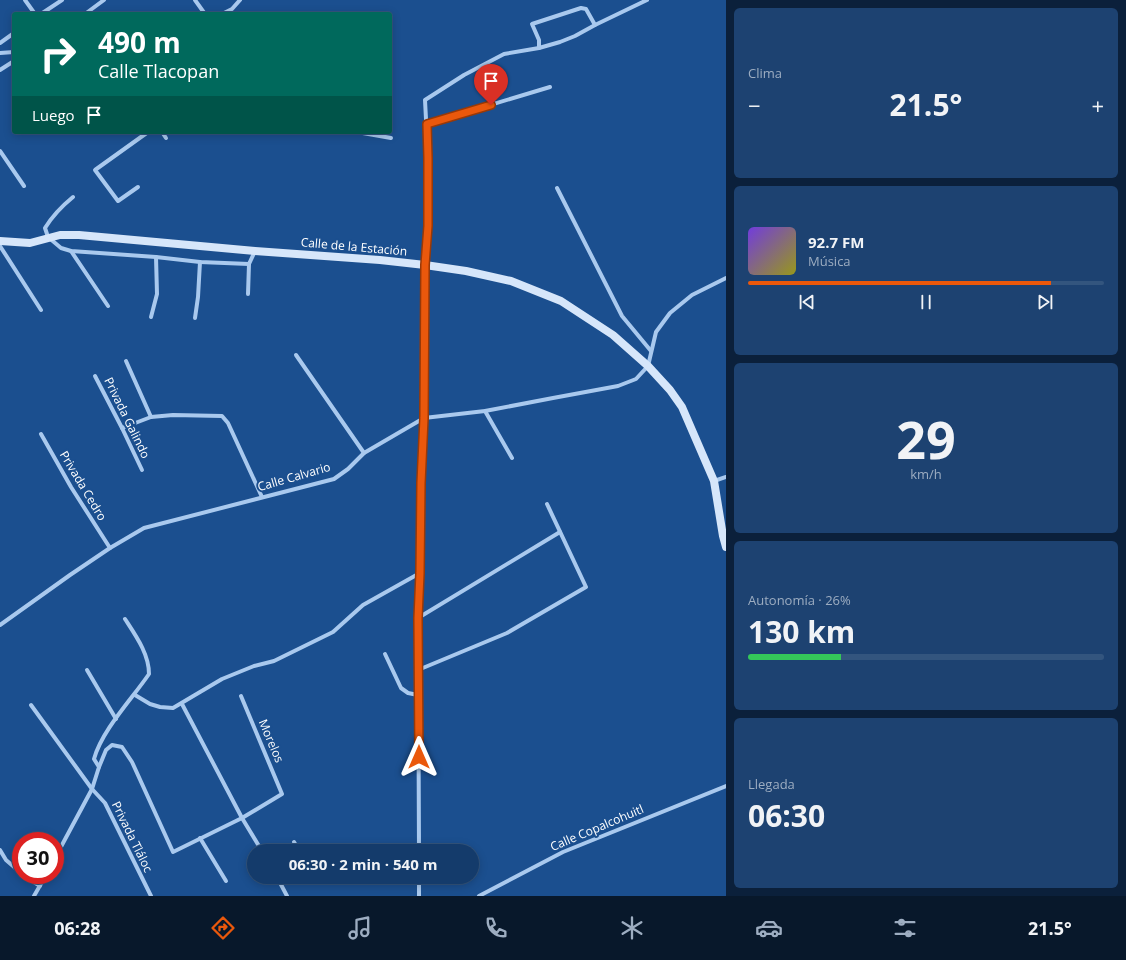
<!DOCTYPE html>
<html lang="es">
<head>
<meta charset="utf-8">
<style>
	:root { --surface:#143b6b; --page:#1d4271; --text:#f1f3f6; --muted:#9dadc1; --line:#33557e; --accent:#ea580c }
	body { margin:0; font-family:"Open Sans",sans-serif; background:var(--page); color:var(--text); height:100vh; display:flex; flex-direction:column; font-size:15px; white-space:nowrap }
	* { box-sizing:border-box; margin:0 }
	p { font-size:13px; color:var(--muted) }
	.icon { flex:none; width:22px; height:22px; fill:none; stroke:currentColor; stroke-width:2; stroke-linecap:round; stroke-linejoin:round }
	.map { position:relative; flex:1; overflow:hidden }
	.details { display:flex; flex-direction:column; gap:8px; padding:8px; background:#0b203b; width:400px }
	.details>* { flex:none }
	.top-card { position:absolute; left:12px; top:12px; width:380px; height:122px; border-radius:4px; box-shadow:0 2px 10px #0003,0 0 0 1px var(--line); background:#00695c; color:#fff; overflow:hidden }
	.speed { position:absolute; left:12px; top:832px; display:flex; gap:8px; font-size:20px; font-weight:700; text-align:center }
	.speed>* { display:grid; place-content:center; width:52px; height:52px; border-radius:50%; background:var(--surface); box-shadow:0 2px 10px #0003,0 0 0 1px var(--line); line-height:1 }
	.speed .limit { border:6px solid #d22; background:#fff; color:#111 }
	.pin { position:absolute; display:grid; place-items:center; width:34px; height:34px; color:#fff; margin:-41px -17px; border-radius:50% 50% 50% 0; rotate:-45deg; box-shadow:0 0 4px #0007 }
	.pin .icon { rotate:45deg }
	.me { position:absolute; width:44px; margin:-22px; rotate:0deg; stroke-linejoin:round; filter:drop-shadow(0 0 3px #0008) }
	.turn { display:flex; align-items:center; gap:14px; height:84px; padding:0 20px; font-size:18px }
	.turn .icon { width:52px; height:52px; stroke-width:2.5 }
	.turn b { display:block; font-size:28px; line-height:34px }
	.then { display:flex; align-items:center; height:38px; padding:0 20px; background:#0003; gap:8px; font-size:15px }
	.big { font-size:30px; font-weight:700; line-height:1.1 }
	.details .card { flex:1; display:flex; flex-direction:column; justify-content:center; gap:6px; min-width:0; padding:0 14px; border-radius:6px; background:var(--page) }
	.details .dial { align-items:center; gap:0 }
	.dial b { font-size:52px; line-height:1 }
	.song { display:flex; align-items:center; gap:12px }
	.cover { width:48px; height:48px; border-radius:6px; background:linear-gradient(135deg,hsl(260 70% 55%),hsl(60 70% 35%)) }
	.played { height:4px; border-radius:2px; background:linear-gradient(90deg,var(--accent) 85%,var(--line) 85%) }
	.keys { display:flex; justify-content:space-around; direction:ltr }
	.heat { display:flex; justify-content:space-between; align-items:center; font-size:22px; direction:ltr }
	.charge { height:6px; border-radius:3px; background:linear-gradient(90deg,#34c759 26%,var(--line) 0) }
	.trip { position:absolute; left:247px; top:844px; width:232px; height:40px; border-radius:20px; background:var(--surface); box-shadow:0 2px 10px #0003,0 0 0 1px var(--line); font-weight:700; line-height:40px; text-align:center }
	.dock { display:flex; height:64px; justify-content:space-around; align-items:center; background:#08182b; color:var(--muted) }
	.dock .icon { width:28px; height:28px }
	.dock .selected { color:var(--accent) }
	.dock b { font-size:18px; color:var(--text) }
	main { display:flex; flex:1; min-height:0 }
	.map>svg:first-child { display:block }
	.lines { fill:none; stroke-linecap:round; stroke-linejoin:round }
	.street { stroke:#a9c9ee; stroke-width:4 }
	.secondary { stroke:#d6e6fa; stroke-width:8 }
	.route-casing { stroke:#983908; stroke-width:10 }
	.route { stroke:#ea580c; stroke-width:7 }
	.labels { text-anchor:middle; stroke-width:4; stroke-linejoin:round; paint-order:stroke }
	.street-label { font-size:12px; fill:#fff; stroke:#1b4f8f }
</style>
</head>
<body>
<main>
<div class="map">
<svg width="726" height="896" viewBox="0 0 726 896">
	<rect width="100%" height="100%" fill="#1b4f8f"/>
	<g class="lines">
		<!-- street -->
		<g class="street">
			<path d="M 25,0 L 35,14"/>
			<path d="M 195,0 L 205,14"/>
			<path d="M 41,14 L 62,0"/>
			<path d="M 85,14 L 104,0"/>
			<path d="M 222,14 L 232,9 L 240,0"/>
			<path d="M 0,43 L 14,33"/>
			<path d="M 539,48 L 539,40 L 532,24 L 581,8 L 586,9 L 595,25"/>
			<path d="M 0,53 L 14,52"/>
			<path d="M 0,70 L 14,61"/>
			<path d="M 427,124 L 550,87"/>
			<path d="M 162,132 L 166,138"/>
			<path d="M 357,132 L 391,138"/>
			<path d="M 0,151 L 24,186"/>
			<path d="M 138,187 L 118,201 L 95,170 L 148,132"/>
			<path d="M 557,188 L 622,316 L 651,351"/>
			<path d="M 73,197 C 62,206 53,215 45,228 L 48,237 L 61,248 L 71,251 L 156,257 L 200,262 L 249,264 L 255,251"/>
			<path d="M 0,246 L 41,310"/>
			<path d="M 71,251 L 108,306"/>
			<path d="M 248,294 L 249,264"/>
			<path d="M 151,317 L 157,294 L 156,257"/>
			<path d="M 195,318 L 198,297 L 200,262"/>
			<path d="M 296,355 L 364,453"/>
			<path d="M 126,361 L 151,417"/>
			<path d="M 95,376 L 122,428 L 142,470"/>
			<path d="M 485,411 L 512,458"/>
			<path d="M 122,428 L 151,417 L 173,415 L 222,416 L 228,423 L 262,497"/>
			<path d="M 41,434 L 71,487 L 110,548"/>
			<path d="M 714,481 L 726,477"/>
			<path d="M 418,618 L 560,532"/>
			<path d="M 0,625 L 70,575 L 110,548 L 144,528 L 334,479 L 348,469 L 364,453 L 424,418 L 485,411 L 553,398 L 618,386 L 636,379 L 648,366 L 656,332 L 670,313 L 692,295 L 726,278"/>
			<path d="M 385,654 L 401,688 L 408,693 L 418,695"/>
			<path d="M 87,670 L 116,719"/>
			<path d="M 418,670 L 507,633 L 586,587 L 547,504"/>
			<path d="M 135,695 L 150,704 L 160,707 L 173,708 L 222,679 L 254,666 L 274,661 L 333,632 L 363,605 L 420,573"/>
			<path d="M 182,704 L 242,818 L 262,851"/>
			<path d="M 31,705 L 92,789 L 105,803 L 151,896"/>
			<path d="M 99,767 L 106,750 L 112,745 L 122,747 L 132,762 L 173,852 L 242,818 L 282,794 L 241,696"/>
			<path d="M 200,838 L 226,881"/>
			<path d="M 294,842 L 299,851"/>
			<path d="M 0,850 L 6,860 L 21,873"/>
			<path d="M 310,851 L 313,849"/>
			<path d="M 419,851 L 418,618 L 420,573 L 421,483 L 424,418 L 425,265 L 428,226 L 428,158 L 425,100 L 464,75 L 504,54 L 539,48 L 560,42 L 575,36 L 595,25 L 647,0"/>
			<path d="M 55,858 L 92,789 L 99,767 L 94,759 C 102,730 132,699 149,674 C 149,654 136,636 125,619"/>
			<path d="M 23,875 L 40,886"/>
			<path d="M 277,877 L 287,896"/>
			<path d="M 419,877 L 419,896"/>
			<path d="M 34,896 L 46,875"/>
			<path d="M 479,896 L 563,852 L 726,786"/>
		</g>
		<!-- secondary -->
		<path class="secondary" d="M 0,241 L 30,243 L 60,235 L 79,235 L 255,251 L 380,260 L 425,265 L 466,271 L 511,281 L 561,301 L 613,335 L 648,366 L 670,390 L 682,407 L 714,481 L 723,536 L 726,547"/>
	</g>
	<g class="lines">
		<defs>
			<path id="route" d="M 419,757 L 418,618 L 420,573 L 421,483 L 424,418 L 425,265 L 428,226 L 428,158 L 427,124 L 491,105"/>
		</defs>
		<!-- route casing -->
		<use href="#route" class="route-casing"/>
		<!-- route -->
		<use href="#route" class="route"/>
	</g>
	<g class="labels">
		<!-- street labels -->
		<g class="street-label">
			<text transform="translate(354 247) rotate(5)" y="4">Calle de la Estación</text>
			<text transform="translate(127 418) rotate(64)" y="4">Privada Galindo</text>
			<text transform="translate(294 477) rotate(-16)" y="4">Calle Calvario</text>
			<text transform="translate(83 486) rotate(59)" y="4">Privada Cedro</text>
			<text transform="translate(271 741) rotate(67)" y="4">Morelos</text>
			<text transform="translate(597 828) rotate(-23)" y="4">Calle Copalcohuitl</text>
			<text transform="translate(132 837) rotate(64)" y="4">Privada Tláloc</text>
		</g>
	</g>
</svg>
<div class="speed"><div class="limit">30</div></div>
<div class="pin" style="left:491px;top:105px;background:#d93025"><svg class="icon" aria-label="arrive" viewBox="0 0 24 24"><path d="M6 21V4h12l-3 4 3 4H6"/></svg></div>
<svg class="me" style="left:419px;top:757px" viewBox="-20 -20 40 40"><path d="M0-17L14 15 0 8-14 15z" fill="#ea580c" stroke="#fff" stroke-width="4"/></svg>
<div class="trip">06:30 · 2 min · 540 m</div>
<div class="top-card">
<div class="turn"><svg class="icon" aria-label="right" viewBox="0 0 24 24"><path d="M7 20v-9h11M14 6l5 5-5 5"/></svg><div><b>490 m</b>Calle Tlacopan</div></div>
<div class="then">Luego<svg class="icon" aria-label="arrive" viewBox="0 0 24 24"><path d="M6 21V4h12l-3 4 3 4H6"/></svg></div>
</div>
</div>
<section class="details">
<div class="card"><p>Clima</p>
<div class="heat"><a>−</a><b class="big">21.5°</b><a>+</a></div>
</div>
<div class="card">
<div class="song"><i class="cover"></i><div><b>92.7 FM</b><p>Música</p></div></div>
<div class="played"></div>
<div class="keys"><svg class="icon" aria-label="previous" viewBox="0 0 24 24"><path d="M18 5L8 12l10 7zM5 5v14"/></svg><svg class="icon" aria-label="pause" viewBox="0 0 24 24"><path d="M8 5v14M16 5v14"/></svg><svg class="icon" aria-label="next" viewBox="0 0 24 24"><path d="M6 5l10 7-10 7zM19 5v14"/></svg></div>
</div>
<div class="card dial"><b>29</b><p>km/h</p></div>
<div class="card"><p>Autonomía · 26%</p><b class="big">130 km</b><div class="charge"></div></div>
<div class="card"><p>Llegada</p><b class="big">06:30</b></div>
</section>
</main>
<nav class="dock">
<b>06:28</b>
<svg class="icon selected" aria-label="directions" viewBox="0 0 24 24"><path d="M12 3l9 9-9 9-9-9zM9 14v-3h6M13 9l2 2-2 2"/></svg>
<svg class="icon" aria-label="music" viewBox="0 0 24 24"><path d="M9 18V5l10-2v13"/><circle cx="6" cy="18" r="3"/><circle cx="16" cy="16" r="3"/></svg>
<svg class="icon" aria-label="phone" viewBox="0 0 24 24"><path d="M5 4h4l2 5-3 2q2 4 5 5l2-3 5 2v4C11 20 4 13 5 4z"/></svg>
<svg class="icon" aria-label="climate" viewBox="0 0 24 24"><path d="M12 3v18M4 7l16 10M4 17L20 7"/></svg>
<svg class="icon" aria-label="car" viewBox="0 0 24 24"><path d="M5 17H2v-5l4-1 3-4h7l3 4 3 1v5h-3M9 17h6M6 11h13"/><circle cx="7" cy="17" r="2"/><circle cx="17" cy="17" r="2"/></svg>
<svg class="icon" aria-label="filters" viewBox="0 0 24 24"><path d="M4 7h16M4 17h16"/><circle cx="9" cy="7" r="2"/><circle cx="15" cy="17" r="2"/></svg>
<b>21.5°</b>
</nav>
</body>
</html>
